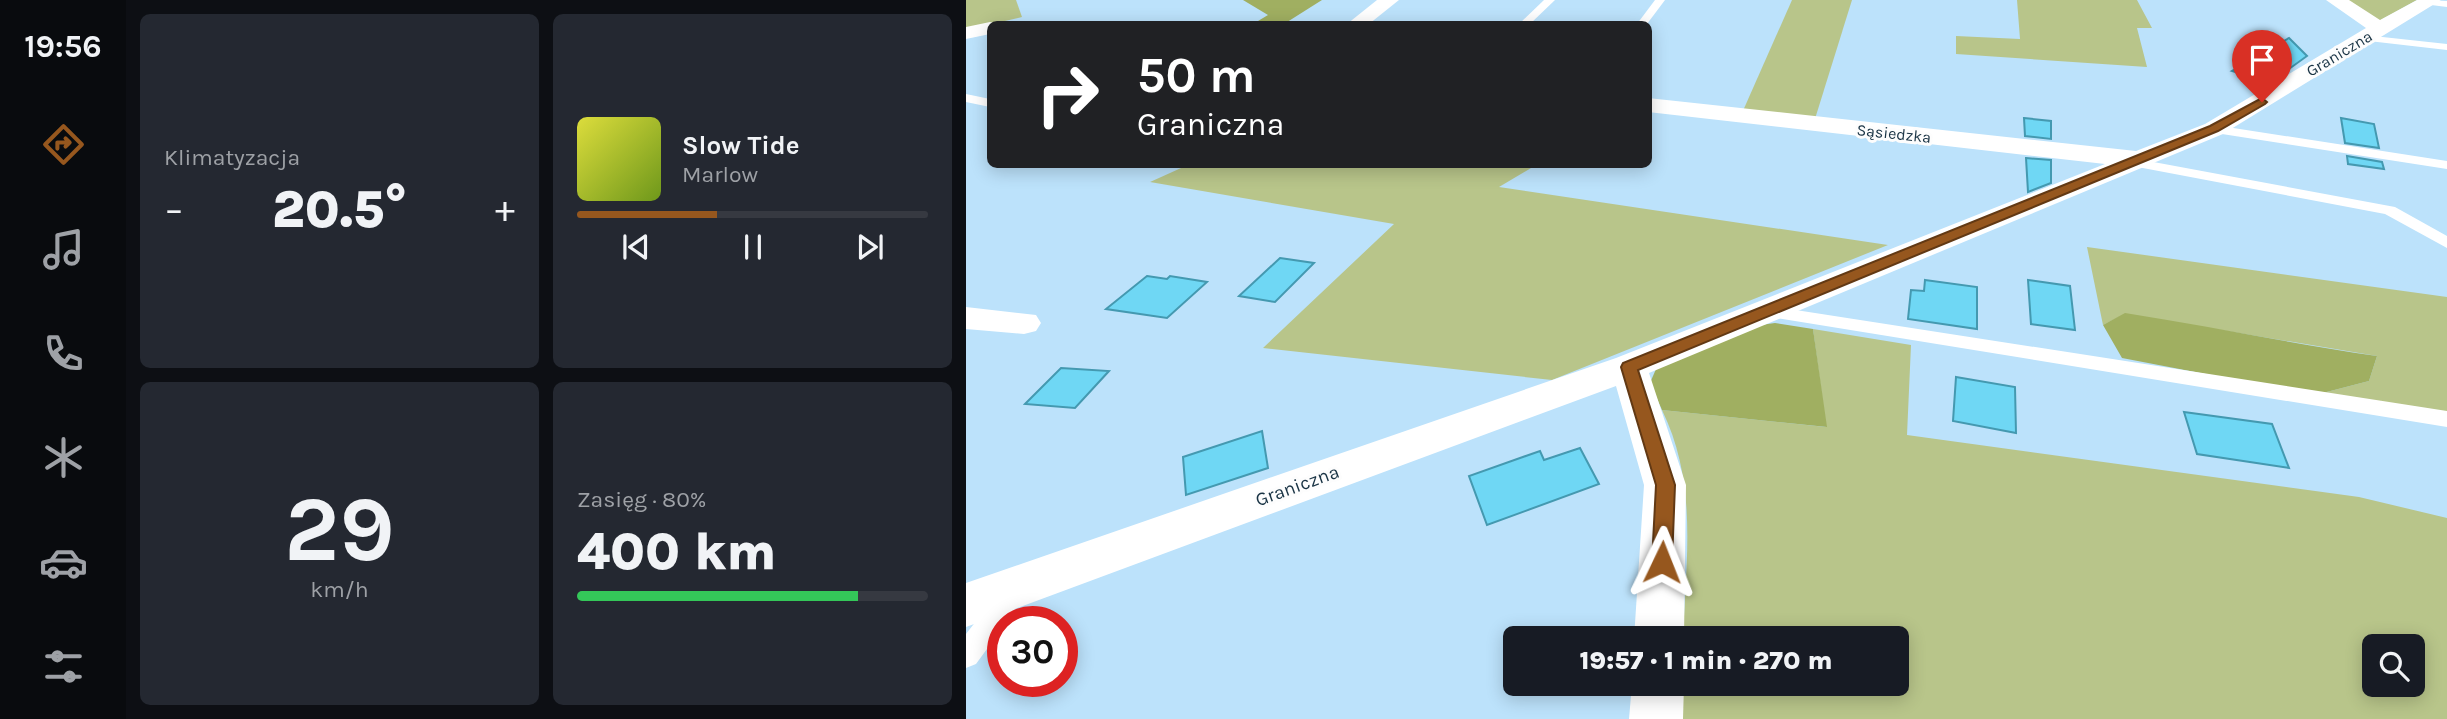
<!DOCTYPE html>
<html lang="pl">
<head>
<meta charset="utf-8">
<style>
	:root { --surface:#171b24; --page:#242831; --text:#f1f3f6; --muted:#9ea1a6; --line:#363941; --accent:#96571e }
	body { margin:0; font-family:Karla,sans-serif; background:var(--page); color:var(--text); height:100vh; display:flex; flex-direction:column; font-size:26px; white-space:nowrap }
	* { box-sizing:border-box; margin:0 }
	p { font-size:23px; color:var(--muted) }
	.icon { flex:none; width:38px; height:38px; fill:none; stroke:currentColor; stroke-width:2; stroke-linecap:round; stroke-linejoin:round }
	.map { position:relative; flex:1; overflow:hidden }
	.drawer { display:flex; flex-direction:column; gap:14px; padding:14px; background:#0d0f14; width:840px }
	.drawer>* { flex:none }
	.banner { position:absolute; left:21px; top:21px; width:665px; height:147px; border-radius:10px; box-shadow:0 4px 18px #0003; background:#202124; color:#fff; overflow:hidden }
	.fabs { position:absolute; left:1396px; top:634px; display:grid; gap:14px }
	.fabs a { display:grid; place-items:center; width:63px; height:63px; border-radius:10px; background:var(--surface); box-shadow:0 4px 18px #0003; font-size:35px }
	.speed { position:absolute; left:21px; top:606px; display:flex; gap:14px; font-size:35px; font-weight:700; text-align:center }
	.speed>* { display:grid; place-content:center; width:91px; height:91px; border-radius:50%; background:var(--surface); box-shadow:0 4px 18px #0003; line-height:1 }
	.speed .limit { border:10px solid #d22; background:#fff; color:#111 }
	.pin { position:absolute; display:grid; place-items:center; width:60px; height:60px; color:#fff; margin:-72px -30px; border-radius:50% 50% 50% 0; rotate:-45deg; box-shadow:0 0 7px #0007 }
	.pin .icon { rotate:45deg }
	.me { position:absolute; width:77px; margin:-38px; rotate:2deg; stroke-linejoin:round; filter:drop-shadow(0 0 5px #0008) }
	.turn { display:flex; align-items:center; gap:24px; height:147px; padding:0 35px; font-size:32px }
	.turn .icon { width:91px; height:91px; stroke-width:2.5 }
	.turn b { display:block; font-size:49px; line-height:60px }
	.big { font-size:52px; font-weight:800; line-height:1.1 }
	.drawer .card { flex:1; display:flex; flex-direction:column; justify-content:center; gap:10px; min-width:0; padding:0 24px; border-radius:10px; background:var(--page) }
	.drawer .dial { align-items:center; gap:0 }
	.dial b { font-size:91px; line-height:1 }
	.song { display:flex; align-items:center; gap:21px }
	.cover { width:84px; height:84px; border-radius:10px; background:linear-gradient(135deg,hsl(60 70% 55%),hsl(80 70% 35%)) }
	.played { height:7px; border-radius:4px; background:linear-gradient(90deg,var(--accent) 40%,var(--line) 40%) }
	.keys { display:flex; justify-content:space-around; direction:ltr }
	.heat { display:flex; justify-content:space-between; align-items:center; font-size:38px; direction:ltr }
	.charge { height:10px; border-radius:5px; background:linear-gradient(90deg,#34c759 80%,var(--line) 0) }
	.drawer .tiles { flex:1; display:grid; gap:14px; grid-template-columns:repeat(2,1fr) }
	.trip { position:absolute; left:537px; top:626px; width:406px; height:70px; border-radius:10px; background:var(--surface); box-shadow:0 4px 18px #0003; font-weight:800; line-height:70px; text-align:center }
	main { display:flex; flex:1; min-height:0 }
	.menu { display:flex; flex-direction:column; width:126px; justify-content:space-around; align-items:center; background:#090b0e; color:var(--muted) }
	.menu .icon { width:49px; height:49px }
	.menu .on { color:var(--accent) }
	.menu b { font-size:32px; color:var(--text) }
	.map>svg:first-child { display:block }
	.green { fill:#b8c58a; fill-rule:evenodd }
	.forest { fill:#a0af61 }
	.building { fill:#6fd7f4; stroke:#4499b0; stroke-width:2 }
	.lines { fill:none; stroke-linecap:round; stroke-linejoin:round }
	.service { fill:#fff; fill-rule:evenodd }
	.minor { fill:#fff; fill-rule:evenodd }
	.route { fill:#96571e; stroke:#623914; stroke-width:2 }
	.labels { text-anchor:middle; stroke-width:6; stroke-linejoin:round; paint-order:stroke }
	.far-street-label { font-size:16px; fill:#193344; stroke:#fdfdfd }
	.street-label { font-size:19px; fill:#193344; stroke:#fdfdfd }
</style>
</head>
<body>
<main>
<nav class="menu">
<b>19:56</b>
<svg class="icon on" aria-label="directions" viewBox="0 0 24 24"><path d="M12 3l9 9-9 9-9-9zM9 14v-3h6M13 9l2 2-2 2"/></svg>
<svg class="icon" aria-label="music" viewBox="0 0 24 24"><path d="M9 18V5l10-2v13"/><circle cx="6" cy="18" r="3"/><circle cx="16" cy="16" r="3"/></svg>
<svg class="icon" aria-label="phone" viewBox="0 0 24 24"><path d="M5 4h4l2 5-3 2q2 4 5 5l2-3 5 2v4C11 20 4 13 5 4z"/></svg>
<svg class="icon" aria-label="climate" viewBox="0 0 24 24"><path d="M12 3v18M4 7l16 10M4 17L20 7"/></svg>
<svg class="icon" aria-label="car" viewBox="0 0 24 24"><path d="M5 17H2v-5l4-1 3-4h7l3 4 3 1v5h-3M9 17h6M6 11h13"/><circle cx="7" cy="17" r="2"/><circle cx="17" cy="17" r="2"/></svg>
<svg class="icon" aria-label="filters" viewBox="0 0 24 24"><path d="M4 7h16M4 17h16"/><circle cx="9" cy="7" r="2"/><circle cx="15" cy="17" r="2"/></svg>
</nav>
<section class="drawer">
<div class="tiles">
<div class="card"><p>Klimatyzacja</p>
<div class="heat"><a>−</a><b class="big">20.5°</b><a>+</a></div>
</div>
<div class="card">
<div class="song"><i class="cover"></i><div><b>Slow Tide</b><p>Marlow</p></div></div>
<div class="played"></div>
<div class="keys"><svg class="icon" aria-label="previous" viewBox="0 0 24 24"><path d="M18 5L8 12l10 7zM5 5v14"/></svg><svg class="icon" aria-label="pause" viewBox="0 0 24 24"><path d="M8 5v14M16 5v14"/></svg><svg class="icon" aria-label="next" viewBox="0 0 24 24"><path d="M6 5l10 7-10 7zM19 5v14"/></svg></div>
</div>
<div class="card dial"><b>29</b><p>km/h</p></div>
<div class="card"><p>Zasięg · 80%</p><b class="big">400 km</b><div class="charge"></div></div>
</div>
</section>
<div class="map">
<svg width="1481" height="719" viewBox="0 0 1481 719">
	<rect width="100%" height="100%" fill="#bce2fb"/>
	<!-- green -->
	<g class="green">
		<path d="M 0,0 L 50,0 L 56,17 L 0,30 Z"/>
		<path d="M 826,0 L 886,0 L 848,122 L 776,113 Z"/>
		<path d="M 1051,0 L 1171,0 L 1186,28 L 1171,28 L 1181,67 L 990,54 L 990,36 L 1054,39 Z"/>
		<path d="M 1375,0 L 1451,0 L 1413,21 Z"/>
		<path d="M 224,164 L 570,165 L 533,187 L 922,245 L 586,380 L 297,348 L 428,224 L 184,182 Z"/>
		<path d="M 1121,247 L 1481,297 L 1481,416 L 1349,395 L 1403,381 L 1411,356 L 1159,314 L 1137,325 Z"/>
		<path d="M 847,329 L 945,345 L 941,435 L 1393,497 L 1481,518 L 1481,719 L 713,719 L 715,684 L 931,684 L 931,639 L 717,639 C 720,559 732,484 696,410 L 860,427 ZM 1409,646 L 1447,646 L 1447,684 L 1409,684 Z"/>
	</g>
	<!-- forest -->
	<g class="forest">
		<path d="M 277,0 L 356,0 L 318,24 L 287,24 L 302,15 Z"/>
		<path d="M 1159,313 C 1243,326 1327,344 1411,356 L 1403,381 L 1349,395 L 1156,358 L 1137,325 Z"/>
		<path d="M 809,323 L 847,329 L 861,427 L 696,410 L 684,383 L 690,369 L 780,327 Z"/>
	</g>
	<!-- building -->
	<g class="building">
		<path d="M 1323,38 L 1341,56 L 1316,74 L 1301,82 L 1266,71 Z"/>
		<path d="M 1058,118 L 1085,121 L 1085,139 L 1059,136 Z"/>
		<path d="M 1375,118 L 1408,124 L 1413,148 L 1379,143 Z"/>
		<path d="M 1381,156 L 1416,162 L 1418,169 L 1382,164 Z"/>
		<path d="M 1060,158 L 1085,160 L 1085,183 L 1062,192 Z"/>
		<path d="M 314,258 L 348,263 L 309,302 L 273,296 Z"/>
		<path d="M 181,276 L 201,279 L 204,276 L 241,282 L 201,318 L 140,309 Z"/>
		<path d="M 959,280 L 1011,287 L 1011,329 L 942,319 L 945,290 L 958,291 Z"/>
		<path d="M 1062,280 L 1104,286 L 1109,330 L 1065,324 Z"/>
		<path d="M 95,368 L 143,371 L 109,408 L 59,404 Z"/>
		<path d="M 990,377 L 1049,387 L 1050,433 L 987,421 Z"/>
		<path d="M 1218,412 L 1306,424 L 1323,468 L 1231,454 Z"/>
		<path d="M 296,431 L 302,468 L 220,495 L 217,457 Z"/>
		<path d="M 614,448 L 633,484 L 521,525 L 503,476 L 574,451 L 578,460 Z"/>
	</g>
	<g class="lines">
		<!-- service -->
		<g class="service">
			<path d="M 578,0 L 589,0 L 564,24 L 553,24 Z"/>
			<path d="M 689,0 L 699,0 L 681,24 L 671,24 Z"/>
			<path d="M 1457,0 L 1481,1 L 1481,7 L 1457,4 Z"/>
			<path d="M 1398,35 L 1481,44 L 1481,50 L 1394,40 L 1394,36 Z"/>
			<path d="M 0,94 L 24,99 L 24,107 L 0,102 Z"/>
			<path d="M 1248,125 L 1481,161 L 1481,169 L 1243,132 L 1243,126 Z"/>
			<path d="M 1166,158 L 1429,207 L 1481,236 L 1481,248 L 1419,214 L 1161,165 L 1161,159 Z"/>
			<path d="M 798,305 L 1481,411 L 1481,427 L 792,315 L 789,311 Z"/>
			<path d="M 44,586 L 53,589 L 57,597 L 41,621 L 37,621 L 37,627 L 10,664 L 0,668 L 0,634 L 35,589 Z"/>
		</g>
		<!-- minor -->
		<g class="minor">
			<path d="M 411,0 L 433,0 L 403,24 L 381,24 Z"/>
			<path d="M 1360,0 L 1383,0 L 1414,20 L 1451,0 L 1475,0 L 1257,134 L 683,373 L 720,485 L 718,639 L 668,639 L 678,485 L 650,386 L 0,627 L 0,583 L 650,358 L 1139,164 L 682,112 L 682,98 L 1170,151 L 1239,124 L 1400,28 Z"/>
			<path d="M 24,22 L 32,24 L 24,24 L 24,34 L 0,39 L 0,27 Z"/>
			<path d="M 0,307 L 70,315 L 75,323 L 70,331 L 58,334 L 0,329 Z"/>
			<path d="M 666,684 L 718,684 L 717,719 L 663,719 Z"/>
		</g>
	</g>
	<!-- route -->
	<path class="route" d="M 1296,98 L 1301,102 L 1299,104 L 1252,131 L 672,370 L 709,485 L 706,562 L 703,568 L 696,571 L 689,568 L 686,562 L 690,485 L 655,367 L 657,363 L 1244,126 Z"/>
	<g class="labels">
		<!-- far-street labels -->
		<g class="far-street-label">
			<text transform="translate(1373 53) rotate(-31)" y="6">Graniczna</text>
			<text transform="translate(928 133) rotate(6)" y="6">Sąsiedzka</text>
		</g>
		<!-- street labels -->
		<g class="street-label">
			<text transform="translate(331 485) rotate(-20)" y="7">Graniczna</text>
		</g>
	</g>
</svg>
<div class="fabs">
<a><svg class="icon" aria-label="search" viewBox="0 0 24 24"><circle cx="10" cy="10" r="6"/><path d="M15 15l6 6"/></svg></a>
</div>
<div class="speed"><div class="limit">30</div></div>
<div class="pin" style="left:1296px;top:102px;background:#d93025"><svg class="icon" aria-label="arrive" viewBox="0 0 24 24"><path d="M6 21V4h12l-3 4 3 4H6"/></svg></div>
<svg class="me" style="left:696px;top:562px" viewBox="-20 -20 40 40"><path d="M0-17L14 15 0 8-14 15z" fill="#96571e" stroke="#fff" stroke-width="4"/></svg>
<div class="trip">19:57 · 1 min · 270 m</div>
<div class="banner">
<div class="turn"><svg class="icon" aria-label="right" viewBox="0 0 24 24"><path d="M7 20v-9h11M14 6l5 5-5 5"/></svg><div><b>50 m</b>Graniczna</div></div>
</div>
</div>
</main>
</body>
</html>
